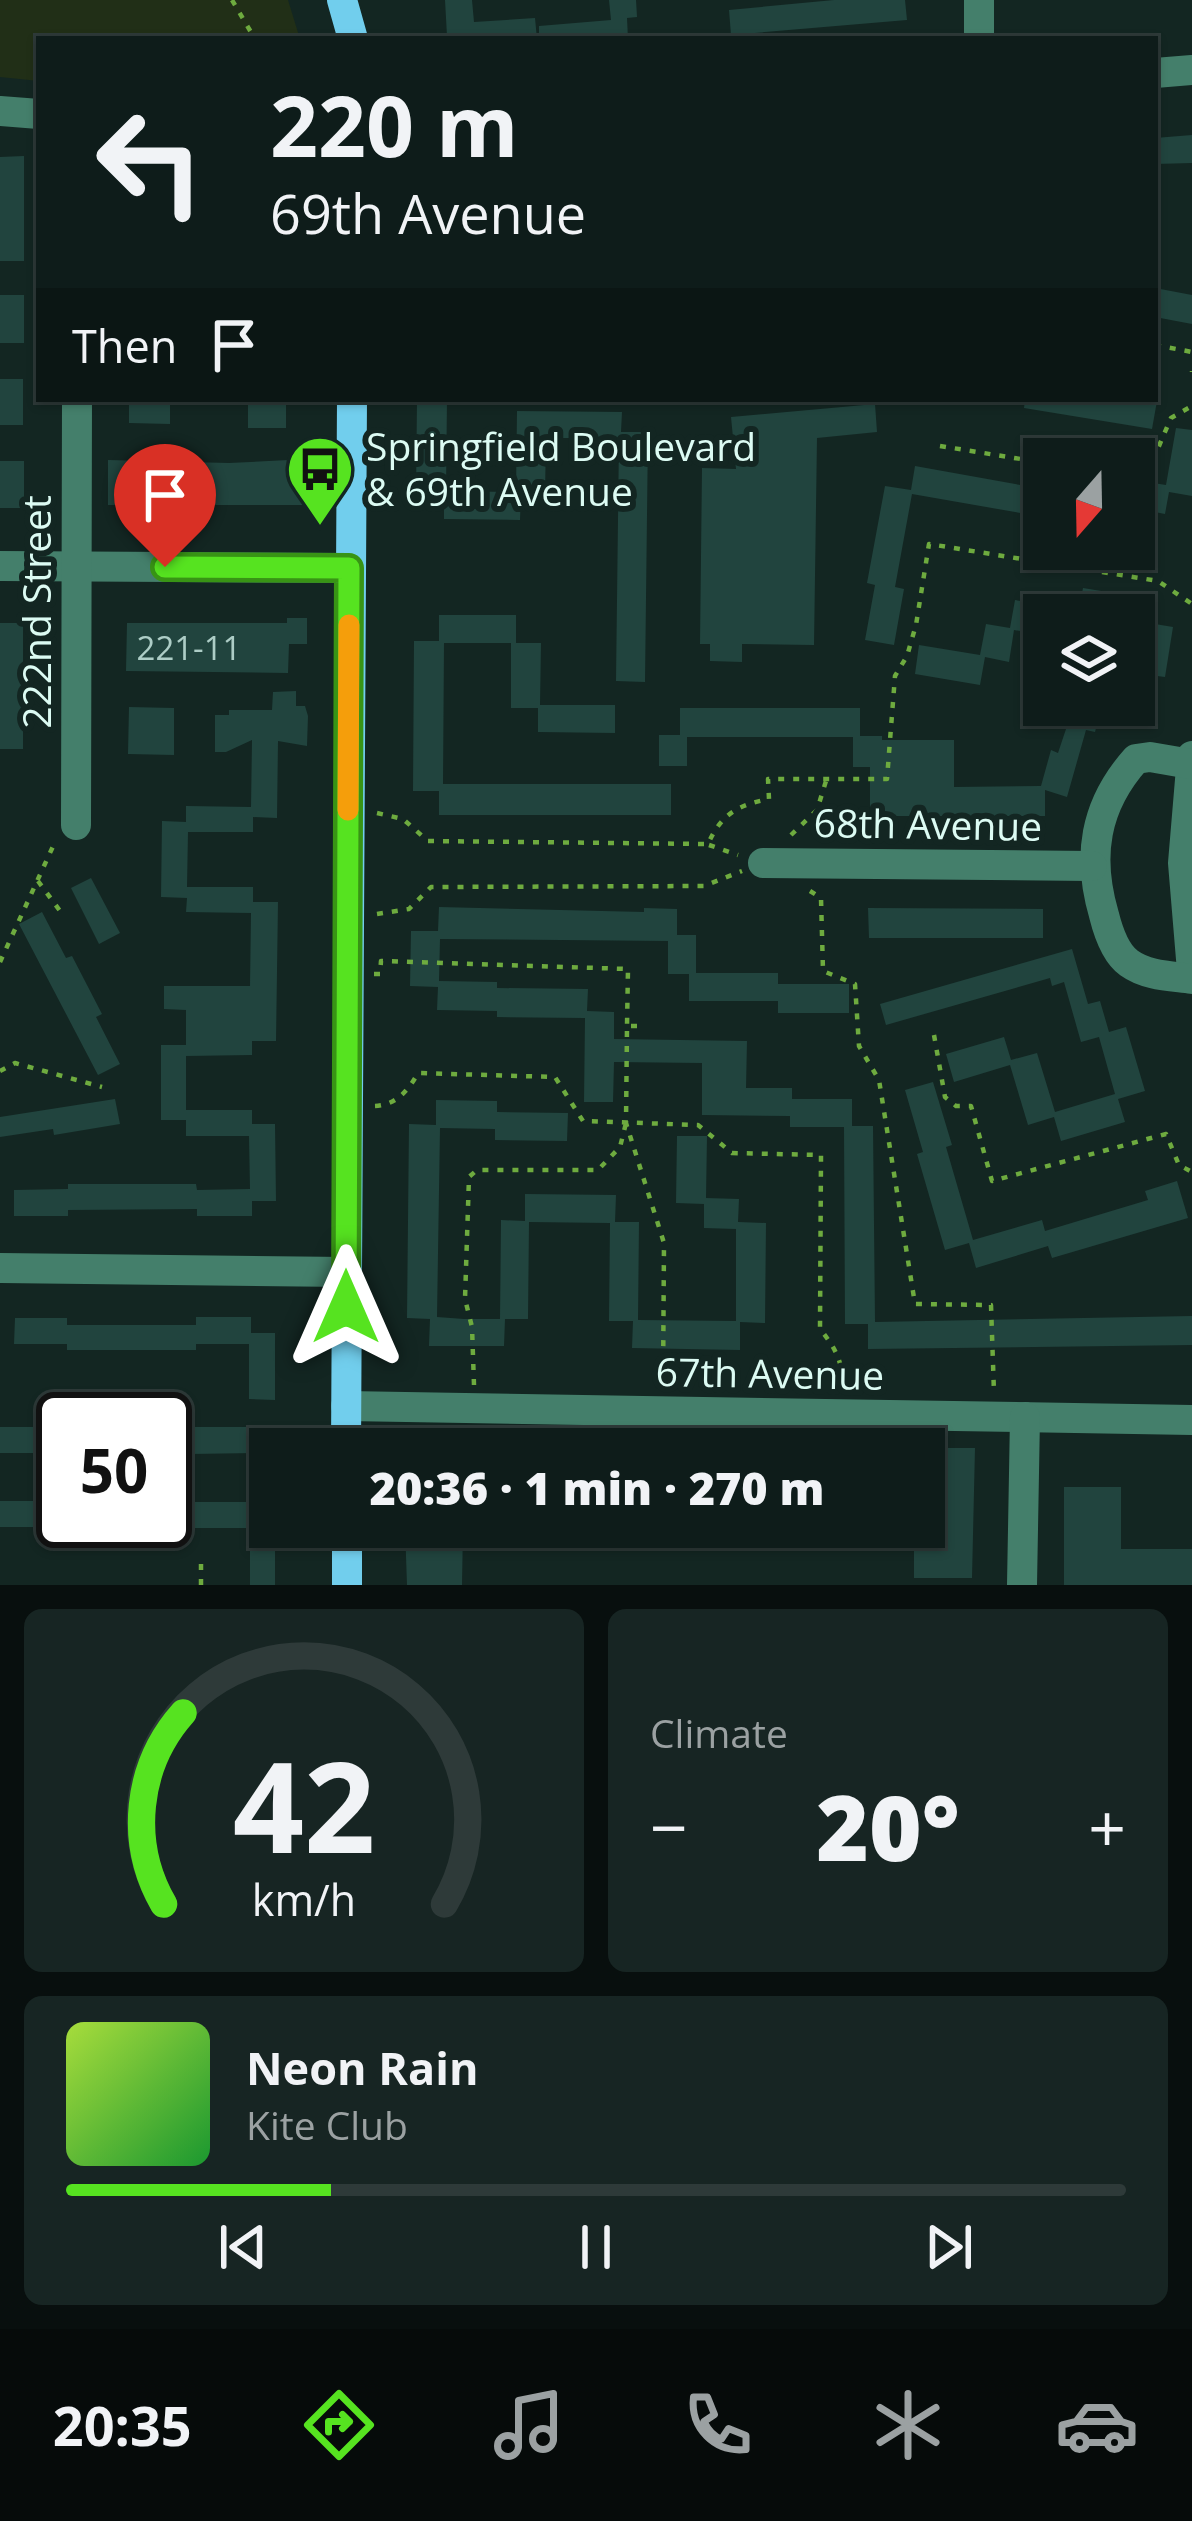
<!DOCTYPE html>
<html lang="en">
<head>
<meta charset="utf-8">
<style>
	:root { --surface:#0e1c1a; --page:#172523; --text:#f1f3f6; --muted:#9ba1a2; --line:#2e3a39; --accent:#56e320 }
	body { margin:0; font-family:"Open Sans",sans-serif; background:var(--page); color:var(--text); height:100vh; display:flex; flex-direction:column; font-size:45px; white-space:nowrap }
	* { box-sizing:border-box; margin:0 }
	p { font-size:39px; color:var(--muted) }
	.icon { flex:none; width:66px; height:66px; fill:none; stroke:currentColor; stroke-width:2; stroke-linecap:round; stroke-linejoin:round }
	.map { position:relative; height:1585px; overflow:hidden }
	.panel { display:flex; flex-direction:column; gap:24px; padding:24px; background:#080f0e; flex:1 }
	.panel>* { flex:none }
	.guide { position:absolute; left:36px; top:36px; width:1122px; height:366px; border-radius:0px; box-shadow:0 3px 9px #0004,0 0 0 3px var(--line); background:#0e1c1a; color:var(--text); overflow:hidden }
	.needle { width:78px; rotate:200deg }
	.buttons { position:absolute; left:1023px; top:438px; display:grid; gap:24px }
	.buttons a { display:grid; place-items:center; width:132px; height:132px; border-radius:0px; background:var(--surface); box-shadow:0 3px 9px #0004,0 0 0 3px var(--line); font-size:60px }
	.speed { position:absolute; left:36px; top:1392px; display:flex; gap:24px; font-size:60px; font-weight:700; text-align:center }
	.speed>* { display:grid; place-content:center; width:156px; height:156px; border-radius:50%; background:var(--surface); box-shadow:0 3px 9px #0004,0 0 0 3px var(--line); line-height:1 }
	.speed .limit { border:6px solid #111; border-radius:18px; background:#fff; color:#111 }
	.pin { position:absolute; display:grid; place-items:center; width:102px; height:102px; color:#fff; margin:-123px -51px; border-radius:50% 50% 50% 0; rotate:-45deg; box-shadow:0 0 12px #0007 }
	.pin .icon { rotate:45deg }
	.me { position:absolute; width:132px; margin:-66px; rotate:0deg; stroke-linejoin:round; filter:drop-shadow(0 0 9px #0008) }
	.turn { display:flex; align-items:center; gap:42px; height:252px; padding:0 36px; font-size:54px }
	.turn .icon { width:156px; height:156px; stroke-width:2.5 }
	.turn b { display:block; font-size:84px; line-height:102px }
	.then { display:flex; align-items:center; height:114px; padding:0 36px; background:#0003; gap:24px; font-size:45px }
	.big { font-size:90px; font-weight:800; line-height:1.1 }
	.panel .tile { flex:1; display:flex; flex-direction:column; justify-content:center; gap:18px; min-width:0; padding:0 42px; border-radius:18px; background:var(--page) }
	.panel .dial { align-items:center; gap:0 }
	.dial svg { height:312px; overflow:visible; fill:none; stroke:var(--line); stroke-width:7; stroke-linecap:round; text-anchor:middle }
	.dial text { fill:var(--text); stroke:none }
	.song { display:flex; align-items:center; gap:36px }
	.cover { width:144px; height:144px; border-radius:18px; background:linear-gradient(135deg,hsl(80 70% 55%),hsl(130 70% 35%)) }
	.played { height:12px; border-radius:6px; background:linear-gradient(90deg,var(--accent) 25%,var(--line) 25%) }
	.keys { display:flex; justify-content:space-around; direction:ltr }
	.heat { display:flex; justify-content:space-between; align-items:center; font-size:66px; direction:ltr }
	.panel .tiles { flex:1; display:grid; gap:24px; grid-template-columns:1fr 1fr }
	.tile:last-child { grid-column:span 2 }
	.trip { position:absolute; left:249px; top:1428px; width:696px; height:120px; border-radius:0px; background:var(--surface); box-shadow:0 3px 9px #0004,0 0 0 3px var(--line); font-weight:800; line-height:120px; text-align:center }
	.tab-bar { display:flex; height:192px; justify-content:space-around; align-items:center; background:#060b0a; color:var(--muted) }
	.tab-bar .icon { width:84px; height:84px }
	.tab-bar .active { color:var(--accent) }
	.tab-bar b { font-size:54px; color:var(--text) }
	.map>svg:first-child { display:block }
	.green { fill:#212f17 }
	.building { fill:#21443e }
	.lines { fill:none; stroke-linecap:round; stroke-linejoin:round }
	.path { stroke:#6eab3f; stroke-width:4.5; stroke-dasharray:6 9; stroke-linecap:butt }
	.minor { stroke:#447f6b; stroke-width:30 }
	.major { stroke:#71ceed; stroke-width:30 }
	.route-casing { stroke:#389415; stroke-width:30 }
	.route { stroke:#56e320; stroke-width:21 }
	.slow { stroke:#f59e0b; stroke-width:21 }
	.labels { text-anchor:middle; stroke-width:12; stroke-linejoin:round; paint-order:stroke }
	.number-label { font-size:33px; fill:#adcdc6 }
	.poi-label { font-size:39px; fill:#dcfbf3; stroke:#132622; text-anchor:start }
	.street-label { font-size:39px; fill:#dcfbf3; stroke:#132622 }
</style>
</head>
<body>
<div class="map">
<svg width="1192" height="1585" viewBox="0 0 1192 1585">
	<rect width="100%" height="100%" fill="#132622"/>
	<!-- green -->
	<path class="green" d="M 0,0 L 288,0 L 300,39 L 39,39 L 39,81 L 0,77 Z"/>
	<!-- building -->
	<g class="building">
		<path d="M 445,0 L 472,0 L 474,22 L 535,18 L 537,39 L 475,39 L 474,34 L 447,36 Z"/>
		<path d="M 609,0 L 636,0 L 637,17 L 627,18 L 628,39 L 539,39 L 539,26 L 611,20 Z"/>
		<path d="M 834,0 L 905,0 L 907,20 L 731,35 L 729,10 Z"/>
		<path d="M 1192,135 L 1192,163 L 1155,164 L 1155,138 Z"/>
		<path d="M 24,156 L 24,261 L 0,261 L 0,157 Z"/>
		<path d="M 1155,288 L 1192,295 L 1192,324 L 1155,317 Z"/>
		<rect x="0" y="295" width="24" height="48"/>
		<rect x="0" y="379" width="23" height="46"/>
		<path d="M 132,399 L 170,399 L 170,424 L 129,423 L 129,402 Z"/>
		<rect x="248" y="399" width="38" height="29"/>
		<path d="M 417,399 L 447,399 L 446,491 L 516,492 L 517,411 L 622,412 L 621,432 L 648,432 L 645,682 L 616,681 L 619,438 L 546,438 L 545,494 L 521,493 L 520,520 L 444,519 L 444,495 L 416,495 Z"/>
		<path d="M 1025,399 L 1147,399 L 1157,401 L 1152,429 L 1024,408 Z"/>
		<path d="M 875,404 L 877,432 L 817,438 L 814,645 L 742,644 L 742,662 L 710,661 L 710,644 L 700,644 L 702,468 L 736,469 L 731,417 Z"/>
		<path d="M 1176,428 L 1192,430 L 1192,496 L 1169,492 L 1165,514 L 1134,508 L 1134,480 L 1166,485 Z"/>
		<path d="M 308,459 L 308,505 L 108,505 L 108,460 L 229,463 Z"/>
		<rect x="0" y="461" width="24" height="47"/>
		<path d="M 915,466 L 1037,488 L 1032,515 L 912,494 L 895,587 L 904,589 L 894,645 L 865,640 L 875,585 L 867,583 L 885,486 L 911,490 Z"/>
		<path d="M 1083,588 L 1150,599 L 1147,615 L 1078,615 Z"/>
		<path d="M 1015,600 L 1044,605 L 1044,635 L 1014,630 L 1009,662 L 985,657 L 980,685 L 915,674 L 919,645 L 980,655 L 986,624 L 1010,628 Z"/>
		<path d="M 439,615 L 516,615 L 516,643 L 541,643 L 540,705 L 615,705 L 615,733 L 538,732 L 538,708 L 511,708 L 511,643 L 444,643 L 443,784 L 671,784 L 671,815 L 439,815 L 439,791 L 413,791 L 414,641 L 439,641 Z"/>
		<path d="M 287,618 L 307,618 L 307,644 L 289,644 L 288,673 L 126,671 L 127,623 L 287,623 Z"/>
		<path d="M 1143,622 L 1173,627 L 1165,677 L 1134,673 Z"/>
		<rect x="0" y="623" width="23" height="126"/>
		<path d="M 296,691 L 296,706 L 305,706 L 308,716 L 307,746 L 278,741 L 277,818 L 253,817 L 253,832 L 188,832 L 187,887 L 253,887 L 253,902 L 278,902 L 276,1041 L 252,1041 L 252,1055 L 186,1056 L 186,1110 L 252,1110 L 252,1124 L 275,1124 L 276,1201 L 252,1201 L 252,1216 L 197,1216 L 197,1209 L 68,1210 L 68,1216 L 14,1216 L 14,1190 L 68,1189 L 68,1184 L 196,1184 L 197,1190 L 250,1189 L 249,1136 L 186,1136 L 186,1120 L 161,1120 L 161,1045 L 186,1045 L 186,1010 L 164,1009 L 164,986 L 250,986 L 251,913 L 186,912 L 187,898 L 161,897 L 162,821 L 186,822 L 186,806 L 251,807 L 252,740 L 226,752 L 215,752 L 215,715 L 229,715 L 229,710 L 272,710 L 273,692 Z"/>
		<path d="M 1074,705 L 1102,705 L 1095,732 L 1086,730 L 1067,797 L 1045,790 L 1045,816 L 870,816 L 870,767 L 853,767 L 853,737 L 687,737 L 687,766 L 659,766 L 659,735 L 680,735 L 680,708 L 860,708 L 860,736 L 882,736 L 882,740 L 954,740 L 954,787 L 1041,786 L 1051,750 L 1058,753 Z"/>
		<path d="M 129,707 L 174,708 L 174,755 L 128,754 Z"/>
		<path d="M 91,878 L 120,933 L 99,944 L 71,888 Z"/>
		<path d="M 439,907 L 644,912 L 644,908 L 677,909 L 677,935 L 696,935 L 696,973 L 778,973 L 778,984 L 849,984 L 849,1013 L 778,1013 L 778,1001 L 689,1001 L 689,974 L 668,974 L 668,941 L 440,939 L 439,981 L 497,982 L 497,988 L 588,989 L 587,1011 L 614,1012 L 614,1039 L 747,1041 L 746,1088 L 792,1088 L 792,1099 L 852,1099 L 852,1126 L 873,1126 L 875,1322 L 1192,1316 L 1192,1345 L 868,1349 L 868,1324 L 845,1324 L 844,1127 L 790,1127 L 790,1116 L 702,1115 L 702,1063 L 614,1062 L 613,1102 L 584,1102 L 585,1018 L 497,1017 L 497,1011 L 437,1010 L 438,987 L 410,986 L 411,931 L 438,931 Z"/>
		<path d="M 868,908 L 1043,909 L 1043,938 L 869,938 Z"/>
		<path d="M 42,912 L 66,958 L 72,956 L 102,1014 L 96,1017 L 120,1064 L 98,1075 L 19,924 Z"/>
		<path d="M 1072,949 L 1088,1004 L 1100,1001 L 1109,1032 L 1126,1027 L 1145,1091 L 1118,1099 L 1125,1122 L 1061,1141 L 1054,1117 L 1028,1125 L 1010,1065 L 954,1082 L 946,1054 L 1004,1037 L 1011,1060 L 1037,1053 L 1055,1112 L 1115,1094 L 1099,1037 L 1081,1042 L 1064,982 L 1052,986 L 1050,978 L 886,1025 L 880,1004 Z"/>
		<path d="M 933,1082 L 952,1145 L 946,1147 L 973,1240 L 1042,1220 L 1045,1231 L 1148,1200 L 1145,1191 L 1177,1181 L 1188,1218 L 1052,1258 L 1048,1246 L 976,1268 L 969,1243 L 945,1250 L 917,1154 L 923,1152 L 905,1090 Z"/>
		<path d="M 115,1099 L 120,1124 L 54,1135 L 53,1129 L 0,1137 L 0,1117 Z"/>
		<path d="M 436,1100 L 497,1101 L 497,1112 L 568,1113 L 567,1141 L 495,1140 L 495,1129 L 440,1128 L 437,1317 L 464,1319 L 500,1319 L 501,1220 L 525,1221 L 525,1194 L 616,1195 L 615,1222 L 639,1222 L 638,1320 L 736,1321 L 736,1229 L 704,1228 L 704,1204 L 676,1203 L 677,1136 L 707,1136 L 706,1198 L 739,1199 L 738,1222 L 766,1223 L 765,1323 L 740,1322 L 740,1350 L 632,1348 L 633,1321 L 609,1321 L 610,1223 L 529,1222 L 528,1319 L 505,1319 L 504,1346 L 429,1346 L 430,1319 L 407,1318 L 409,1124 L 436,1125 Z"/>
		<path d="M 196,1317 L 251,1317 L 251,1333 L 275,1333 L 275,1400 L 249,1399 L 249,1344 L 196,1344 L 196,1350 L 67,1350 L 67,1344 L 14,1344 L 15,1318 L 67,1318 L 67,1325 L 196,1325 Z"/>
		<path d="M 0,1427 L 59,1427 L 58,1453 L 0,1453 Z"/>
		<path d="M 189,1427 L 265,1427 L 265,1453 L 190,1454 L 190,1502 L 264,1502 L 264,1528 L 188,1528 L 189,1516 L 165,1516 L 165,1440 L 189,1440 Z"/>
		<path d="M 924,1448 L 975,1448 L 972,1578 L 914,1578 L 914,1534 L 918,1534 L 918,1527 L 924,1527 Z"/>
		<path d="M 1064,1487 L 1121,1487 L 1121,1549 L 1192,1549 L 1192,1585 L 1064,1585 Z"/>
		<path d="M 0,1501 L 58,1501 L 59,1527 L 0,1527 Z"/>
		<path d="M 405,1527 L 463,1527 L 462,1585 L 407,1585 Z"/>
		<rect x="250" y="1549" width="25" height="36"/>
	</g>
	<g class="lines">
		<!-- path -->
		<g class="path">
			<path d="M 232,0 L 255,39"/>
			<path d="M 1155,345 L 1192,352"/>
			<path d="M 1192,371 L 1192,372"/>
			<path d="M 940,446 L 1027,460 L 1040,443 L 1053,439 L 1153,460 L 1171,418 L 1192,406"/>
			<path d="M 377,813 L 403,819 L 428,841 L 708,844 C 721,815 737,805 769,799 L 768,779 L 887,779 L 895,676 L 907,656 L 916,625 L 929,544 L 1158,581 L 1192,604"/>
			<path d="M 791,835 L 817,810 L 826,781"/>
			<path d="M 709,845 L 738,855"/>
			<path d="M 38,881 L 63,915"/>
			<path d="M 810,891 L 821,898 L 823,971 L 855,984 L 859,1046 L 879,1080 L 915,1304 L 991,1305 L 994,1393"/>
			<path d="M 377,914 L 409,909 L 431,887 L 704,886 L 742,871"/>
			<path d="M 0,962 L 55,842"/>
			<path d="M 374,974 L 380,974 L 381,961 L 628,969 L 627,1026"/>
			<path d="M 637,1026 L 627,1026 L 626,1123 L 664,1243 L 663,1388"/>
			<path d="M 934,1035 L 945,1097 L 956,1106 L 971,1106 L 992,1181 L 1166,1134 L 1179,1165 L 1192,1172"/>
			<path d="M 0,1071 L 15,1063 L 102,1087"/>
			<path d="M 375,1106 C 396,1105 408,1091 418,1073 L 555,1077 L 583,1121 L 698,1125 L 732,1153 L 821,1155 L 820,1329 C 837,1350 844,1364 842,1391"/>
			<path d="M 474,1385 L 472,1327 L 465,1299 L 469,1177 L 477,1170 L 598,1170 L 620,1147 L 626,1123"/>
			<path d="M 201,1585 L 201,1562"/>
		</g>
		<!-- minor -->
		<g class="minor">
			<path d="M 979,0 L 979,39"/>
			<path d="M 1155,73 L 1192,70"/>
			<path d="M 0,111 L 39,114"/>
			<path d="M 0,566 L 349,568"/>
			<path d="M 1192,756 L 1183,863 L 1192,971"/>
			<path d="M 1190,764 L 1150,757 L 1136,759 C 1094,806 1087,857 1104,915 C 1108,931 1115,953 1129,963 C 1147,976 1171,976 1192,979"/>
			<path d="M 76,825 L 77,399"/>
			<path d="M 763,863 L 1092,866"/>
			<path d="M 0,1268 L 346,1272"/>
			<path d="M 346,1406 L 1192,1420"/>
			<path d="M 1022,1585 L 1025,1417"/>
		</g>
		<!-- major -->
		<g class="major">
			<path d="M 342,0 L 353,39"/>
			<path d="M 346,1449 L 352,399"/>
			<path d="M 347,1527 L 347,1585"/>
		</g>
	</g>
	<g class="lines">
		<defs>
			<path id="route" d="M 165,567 L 349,568 L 346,1307"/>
		</defs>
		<!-- route casing -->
		<use href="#route" class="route-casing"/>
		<!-- route -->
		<use href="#route" class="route"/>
		<!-- slow -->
		<path class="slow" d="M 348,810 L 349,625"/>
	</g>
	<!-- icons -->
	<defs>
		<symbol id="bus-pin" viewBox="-11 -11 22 30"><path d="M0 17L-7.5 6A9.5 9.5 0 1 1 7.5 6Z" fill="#56e320" stroke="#132622"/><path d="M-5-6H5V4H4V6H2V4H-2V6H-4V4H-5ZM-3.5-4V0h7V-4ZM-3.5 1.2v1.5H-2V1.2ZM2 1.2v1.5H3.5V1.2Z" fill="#111"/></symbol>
	</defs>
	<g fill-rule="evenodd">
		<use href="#bus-pin" x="282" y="431" width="76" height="104"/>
	</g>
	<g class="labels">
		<!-- number labels -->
		<g class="number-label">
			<text x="189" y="660">221-11</text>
		</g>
		<!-- poi labels -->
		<g class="poi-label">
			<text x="366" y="461">Springfield Boulevard<tspan x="366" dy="45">&amp; 69th Avenue</tspan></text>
		</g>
		<!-- street labels -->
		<g class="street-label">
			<text transform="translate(37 612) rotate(-90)" y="14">222nd Street</text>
			<text transform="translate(928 825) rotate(1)" y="14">68th Avenue</text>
			<text transform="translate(770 1374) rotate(1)" y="14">67th Avenue</text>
		</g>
	</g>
</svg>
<div class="buttons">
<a><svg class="needle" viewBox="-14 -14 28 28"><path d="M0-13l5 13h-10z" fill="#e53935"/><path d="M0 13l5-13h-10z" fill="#9ba1a2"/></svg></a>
<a><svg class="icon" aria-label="layers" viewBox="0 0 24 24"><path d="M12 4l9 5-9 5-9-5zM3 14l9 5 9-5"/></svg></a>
</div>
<div class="speed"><div class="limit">50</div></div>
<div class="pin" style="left:165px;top:567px;background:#d93025"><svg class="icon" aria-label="arrive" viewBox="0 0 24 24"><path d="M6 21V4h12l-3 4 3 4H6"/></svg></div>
<svg class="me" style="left:346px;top:1307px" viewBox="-20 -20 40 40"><path d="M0-17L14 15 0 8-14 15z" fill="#56e320" stroke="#fff" stroke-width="4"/></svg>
<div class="trip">20:36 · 1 min · 270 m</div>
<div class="guide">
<div class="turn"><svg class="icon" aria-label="left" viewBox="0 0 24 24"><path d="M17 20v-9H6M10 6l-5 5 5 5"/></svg><div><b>220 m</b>69th Avenue</div></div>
<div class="then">Then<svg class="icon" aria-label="arrive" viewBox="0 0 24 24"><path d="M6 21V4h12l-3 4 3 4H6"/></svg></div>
</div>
</div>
<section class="panel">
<div class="tiles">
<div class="tile dial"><svg viewBox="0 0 100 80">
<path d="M14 69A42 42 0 1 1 86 69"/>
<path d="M14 69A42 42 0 0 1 19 20" stroke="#56e320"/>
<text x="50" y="56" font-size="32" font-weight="700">42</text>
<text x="50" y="72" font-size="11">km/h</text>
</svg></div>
<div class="tile"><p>Climate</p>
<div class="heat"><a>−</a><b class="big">20°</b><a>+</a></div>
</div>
<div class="tile">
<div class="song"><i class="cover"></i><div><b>Neon Rain</b><p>Kite Club</p></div></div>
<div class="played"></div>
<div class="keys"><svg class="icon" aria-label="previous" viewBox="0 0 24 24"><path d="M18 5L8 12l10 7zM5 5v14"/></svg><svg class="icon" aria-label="pause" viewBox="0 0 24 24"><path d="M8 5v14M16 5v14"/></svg><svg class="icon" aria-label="next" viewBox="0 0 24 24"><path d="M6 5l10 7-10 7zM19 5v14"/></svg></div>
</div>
</div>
</section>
<nav class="tab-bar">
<b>20:35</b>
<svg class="icon active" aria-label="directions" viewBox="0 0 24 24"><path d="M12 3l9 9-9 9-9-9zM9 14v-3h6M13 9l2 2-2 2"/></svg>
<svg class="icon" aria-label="music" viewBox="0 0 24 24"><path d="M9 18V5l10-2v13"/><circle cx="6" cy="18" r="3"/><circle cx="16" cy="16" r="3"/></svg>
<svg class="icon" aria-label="phone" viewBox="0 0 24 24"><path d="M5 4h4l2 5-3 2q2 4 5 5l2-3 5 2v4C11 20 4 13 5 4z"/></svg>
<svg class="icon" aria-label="climate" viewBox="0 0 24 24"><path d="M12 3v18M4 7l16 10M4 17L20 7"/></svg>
<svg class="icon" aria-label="car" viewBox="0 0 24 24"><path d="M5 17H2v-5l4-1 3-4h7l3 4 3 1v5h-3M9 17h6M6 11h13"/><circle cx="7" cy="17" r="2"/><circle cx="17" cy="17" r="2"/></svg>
</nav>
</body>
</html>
